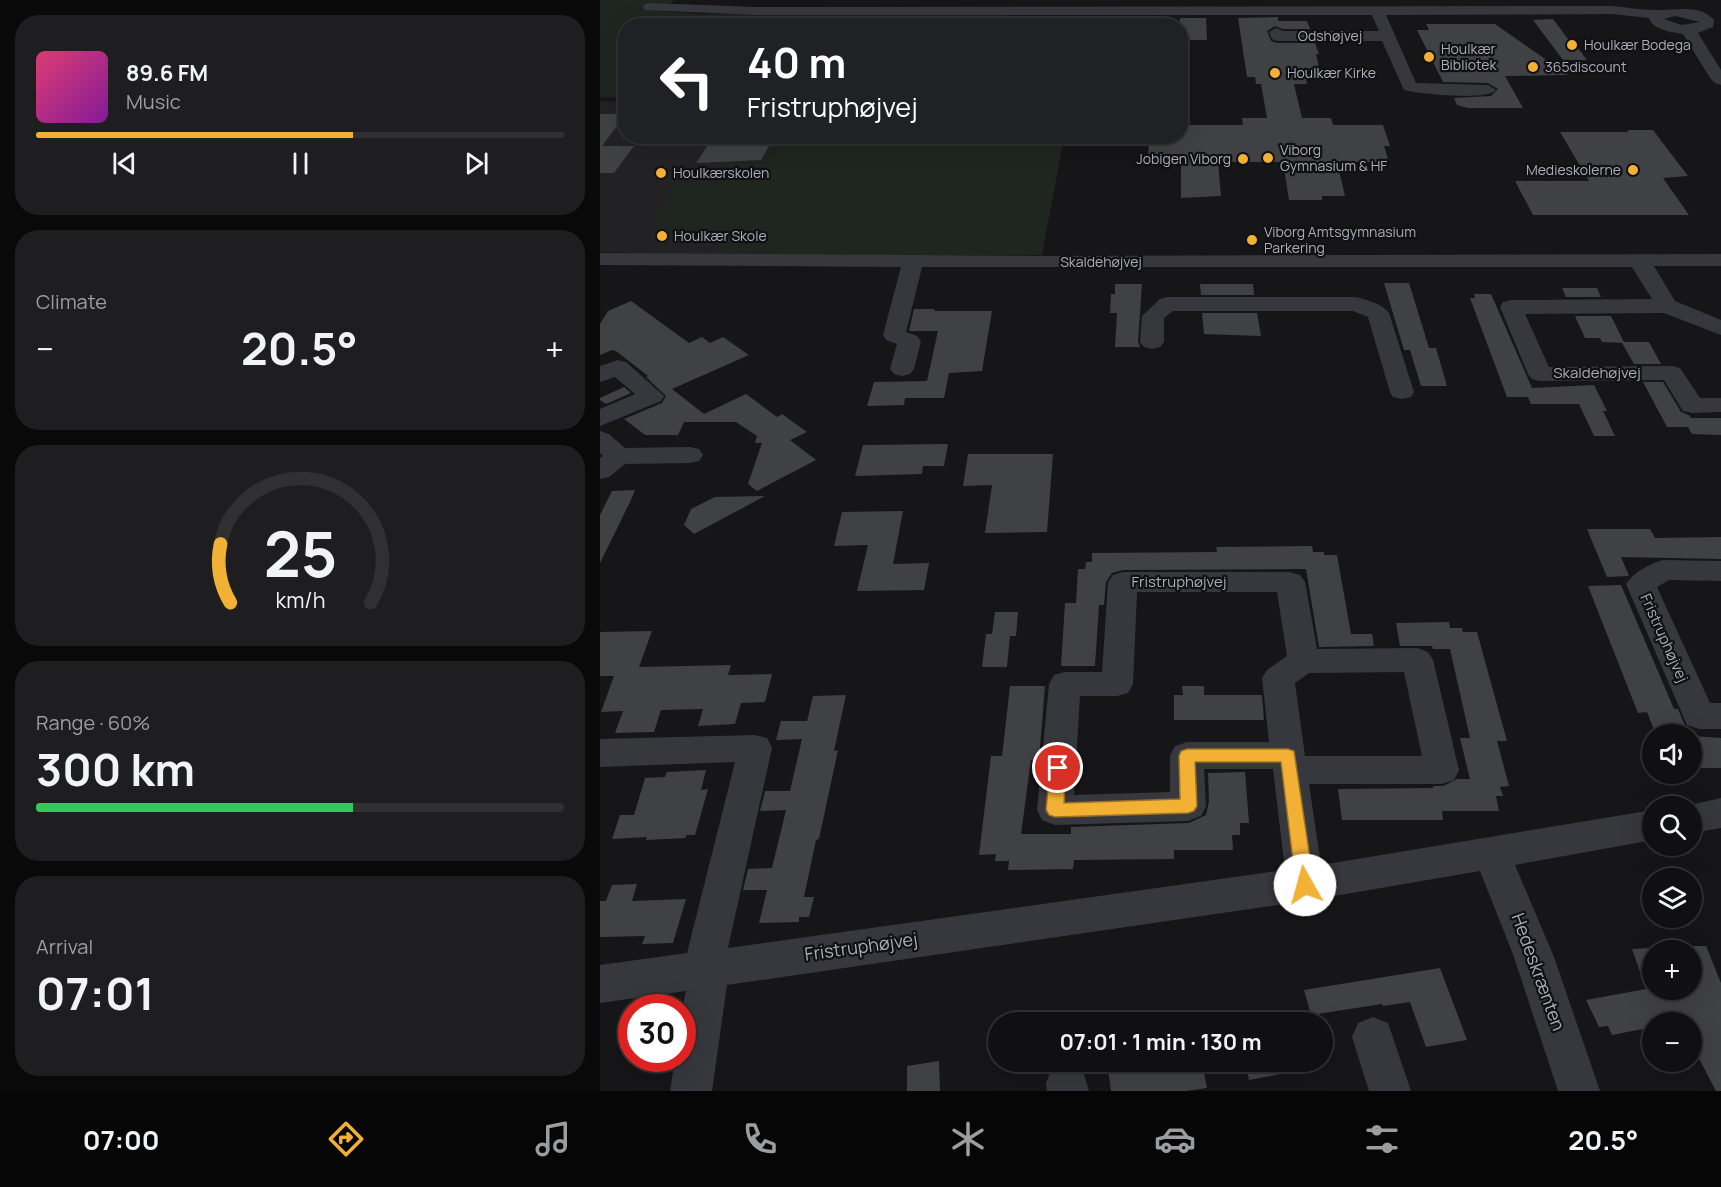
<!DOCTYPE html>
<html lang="en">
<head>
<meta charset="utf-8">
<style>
	:root { --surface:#101012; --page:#1e1e20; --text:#f1f3f6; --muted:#9c9d9f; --line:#303032; --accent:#f2b134 }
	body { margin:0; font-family:Manrope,sans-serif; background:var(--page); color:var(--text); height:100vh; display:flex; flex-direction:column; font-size:22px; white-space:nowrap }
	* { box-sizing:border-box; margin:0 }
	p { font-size:20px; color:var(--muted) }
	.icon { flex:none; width:33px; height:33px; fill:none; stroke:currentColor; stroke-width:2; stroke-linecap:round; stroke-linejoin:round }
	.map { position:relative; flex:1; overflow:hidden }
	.details { display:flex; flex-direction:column; gap:15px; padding:15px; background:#09090a; width:600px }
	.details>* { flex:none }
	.banner { position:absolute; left:18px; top:18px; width:570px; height:126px; border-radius:24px; box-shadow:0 6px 24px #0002,0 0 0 2px var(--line); background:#202124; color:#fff; overflow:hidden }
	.fabs { position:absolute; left:1042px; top:724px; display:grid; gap:12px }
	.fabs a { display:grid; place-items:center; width:60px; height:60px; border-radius:50%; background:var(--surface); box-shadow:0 6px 24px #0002,0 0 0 2px var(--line); font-size:30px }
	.speed { position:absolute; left:18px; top:994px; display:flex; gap:12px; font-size:30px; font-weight:700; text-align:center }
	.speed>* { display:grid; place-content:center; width:78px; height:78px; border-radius:50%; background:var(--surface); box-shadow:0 6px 24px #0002,0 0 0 2px var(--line); line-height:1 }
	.speed .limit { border:9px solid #d22; background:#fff; color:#111 }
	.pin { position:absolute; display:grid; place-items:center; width:51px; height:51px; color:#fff; margin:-26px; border:3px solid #fff; border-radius:50%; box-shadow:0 2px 6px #0007 }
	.me { position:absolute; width:66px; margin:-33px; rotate:353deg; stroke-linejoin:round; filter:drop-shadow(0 0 4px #0008) }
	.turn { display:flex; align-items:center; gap:21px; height:126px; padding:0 30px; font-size:27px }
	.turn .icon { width:78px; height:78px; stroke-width:2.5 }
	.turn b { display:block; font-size:42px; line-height:51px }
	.big { font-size:45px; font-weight:700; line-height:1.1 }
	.details .tile { flex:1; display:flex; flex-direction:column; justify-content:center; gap:9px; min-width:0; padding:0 21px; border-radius:24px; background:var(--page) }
	.details .dial { align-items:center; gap:0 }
	.dial svg { height:156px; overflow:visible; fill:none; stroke:var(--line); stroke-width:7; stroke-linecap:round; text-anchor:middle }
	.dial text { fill:var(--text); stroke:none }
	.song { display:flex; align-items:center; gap:18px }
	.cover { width:72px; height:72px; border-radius:9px; background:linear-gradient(135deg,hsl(340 70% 55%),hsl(290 70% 35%)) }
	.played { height:6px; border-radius:3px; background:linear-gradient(90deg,var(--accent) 60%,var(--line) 60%) }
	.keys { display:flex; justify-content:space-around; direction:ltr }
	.heat { display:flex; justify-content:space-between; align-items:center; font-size:33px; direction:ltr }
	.charge { height:9px; border-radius:4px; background:linear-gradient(90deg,#34c759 60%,var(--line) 0) }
	.trip { position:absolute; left:388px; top:1012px; width:345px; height:60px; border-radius:30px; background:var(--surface); box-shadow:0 6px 24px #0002,0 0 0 2px var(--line); font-weight:700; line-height:60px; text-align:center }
	.menu { display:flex; height:96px; justify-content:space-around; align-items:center; background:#060607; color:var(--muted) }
	.menu .icon { width:42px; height:42px }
	.menu .current { color:var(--accent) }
	.menu b { font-size:27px; color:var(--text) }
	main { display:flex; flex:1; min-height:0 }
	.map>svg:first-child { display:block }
	.built { fill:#222225 }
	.green { fill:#1e261f }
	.building { fill:#404145 }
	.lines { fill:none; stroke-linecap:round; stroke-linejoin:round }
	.minor { fill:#37383d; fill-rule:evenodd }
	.route { fill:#f2b134; stroke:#9d7322; stroke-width:1.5 }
	.poi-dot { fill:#f2b134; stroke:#111113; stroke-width:2 }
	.labels { text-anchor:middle; stroke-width:4.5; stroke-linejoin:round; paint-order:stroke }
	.far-street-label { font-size:14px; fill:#a8adb8; stroke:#111113 }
	.far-poi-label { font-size:14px; fill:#a8adb8; stroke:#111113; text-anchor:start }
	.street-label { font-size:15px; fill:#a8adb8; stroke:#111113 }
	.near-street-label { font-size:18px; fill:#a8adb8; stroke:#111113 }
</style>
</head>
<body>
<main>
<section class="details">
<div class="tile">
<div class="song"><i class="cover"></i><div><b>89.6 FM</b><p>Music</p></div></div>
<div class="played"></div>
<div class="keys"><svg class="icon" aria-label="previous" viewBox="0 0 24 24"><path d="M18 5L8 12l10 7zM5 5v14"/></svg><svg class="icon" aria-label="pause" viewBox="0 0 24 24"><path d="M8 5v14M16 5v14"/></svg><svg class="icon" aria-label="next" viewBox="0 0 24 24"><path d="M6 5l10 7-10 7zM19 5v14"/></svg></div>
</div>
<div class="tile"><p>Climate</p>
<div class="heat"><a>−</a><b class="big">20.5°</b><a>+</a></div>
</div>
<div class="tile dial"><svg viewBox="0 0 100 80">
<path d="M14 69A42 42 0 1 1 86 69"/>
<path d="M14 69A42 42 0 0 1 9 39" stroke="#f2b134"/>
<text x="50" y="56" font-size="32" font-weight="700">25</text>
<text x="50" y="72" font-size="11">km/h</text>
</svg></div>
<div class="tile"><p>Range · 60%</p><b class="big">300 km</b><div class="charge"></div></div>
<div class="tile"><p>Arrival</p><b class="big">07:01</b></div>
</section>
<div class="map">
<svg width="1121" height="1091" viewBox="0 0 1121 1091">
	<rect width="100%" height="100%" fill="#161618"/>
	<!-- built -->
	<path class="built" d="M 0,101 L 25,102 L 26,136 L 182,137 L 167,163 L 130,162 L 116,184 L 78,184 L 52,226 L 130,227 L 113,255 L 0,252 Z"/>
	<!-- green -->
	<g class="green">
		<path d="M 0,0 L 75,0 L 59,11 L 101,14 L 406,15 L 403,26 L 26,26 L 25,98 L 0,97 Z"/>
		<path d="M 182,137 L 464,137 L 442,255 L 113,255 L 129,227 L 51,227 L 78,184 L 116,184 L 129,162 L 167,163 Z"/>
	</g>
	<!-- building -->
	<g class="building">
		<path d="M 678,17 L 678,21 L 707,21 L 710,29 L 683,29 L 675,26 L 667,31 L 671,41 L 677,43 L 715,43 L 719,54 L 716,54 L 722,80 L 706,80 L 707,84 L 694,84 L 702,118 L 731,118 L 733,125 L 783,125 L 790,146 L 784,146 L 789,162 L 737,162 L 745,196 L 722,196 L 722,200 L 689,200 L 683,162 L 618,162 L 621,196 L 581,198 L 581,162 L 548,162 L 549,136 L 580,136 L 580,125 L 643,125 L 642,118 L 667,118 L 661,84 L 656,84 L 655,77 L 647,77 L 638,18 Z"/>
		<path d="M 580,18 L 606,18 L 607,40 L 580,40 Z"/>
		<path d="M 953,19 L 968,39 L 971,39 L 987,60 L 963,60 L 933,20 Z"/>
		<path d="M 826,24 L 895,24 L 968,75 L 905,76 L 923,108 L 868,108 L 857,105 L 854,98 L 891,96 L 898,89 L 888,83 L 843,82 L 817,30 L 829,30 Z"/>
		<path d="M 0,114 L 26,114 L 2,146 L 34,146 L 14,173 L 0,173 Z"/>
		<path d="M 1027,130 L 1053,130 L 1088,176 L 1063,178 L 1089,215 L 933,215 L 915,181 L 989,181 L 960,132 L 1029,132 Z"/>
		<path d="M 138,136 L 175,136 L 161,160 L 96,163 L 112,139 L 137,139 Z"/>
		<path d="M 784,283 L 809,283 L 829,348 L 836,348 L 847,386 L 821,386 L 810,350 L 804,350 Z"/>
		<path d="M 515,284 L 542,284 L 538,342 L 540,347 L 515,347 L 517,313 L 510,313 L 511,294 L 515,294 Z"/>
		<path d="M 600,284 L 653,284 L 654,295 L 601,295 Z"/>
		<path d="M 962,288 L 997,288 L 1001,297 L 966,297 Z"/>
		<path d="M 874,294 L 891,294 L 932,388 L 994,385 L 1007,411 L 1003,411 L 1015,436 L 994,436 L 979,404 L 931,404 L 928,397 L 907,397 L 870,298 L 875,298 Z"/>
		<path d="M 31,301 L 89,343 L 102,337 L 110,343 L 123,337 L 149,355 L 72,389 L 104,414 L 146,394 L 177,417 L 182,414 L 207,432 L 190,440 L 216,460 L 157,491 L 148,484 L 162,443 L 155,443 L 157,436 L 136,422 L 84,422 L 78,435 L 45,435 L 24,419 L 62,403 L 66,396 L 46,377 L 48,376 L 16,351 L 12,350 L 0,355 L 0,324 L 8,311 Z"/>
		<path d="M 314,309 L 335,309 L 334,311 L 392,311 L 382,371 L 349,373 L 344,398 L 305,398 L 304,405 L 267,406 L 274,382 L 327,381 L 338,331 L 309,331 Z"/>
		<path d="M 602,313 L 657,313 L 661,336 L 604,334 Z"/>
		<path d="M 975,316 L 1011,316 L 1024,342 L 1049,342 L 1061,364 L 1034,364 L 1022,343 L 1002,342 L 1000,338 L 985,338 Z"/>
		<path d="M 1043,382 L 1063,382 L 1081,412 L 1089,415 L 1091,418 L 1121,418 L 1121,435 L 1092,434 L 1088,427 L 1067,427 Z"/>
		<path d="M 24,387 L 31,393 L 6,404 L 0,400 L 0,398 Z"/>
		<path d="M 348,444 L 344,466 L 323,466 L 322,474 L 255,476 L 263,445 Z"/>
		<path d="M 368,454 L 453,454 L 447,532 L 385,533 L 392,485 L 363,486 Z"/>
		<path d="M 35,490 L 31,500 L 0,563 L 0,515 L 12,491 Z"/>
		<path d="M 165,496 L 94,534 L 84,525 L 91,509 L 115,497 Z"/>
		<path d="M 303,511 L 293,564 L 329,563 L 324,590 L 257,591 L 268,545 L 234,546 L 242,512 Z"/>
		<path d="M 987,529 L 1050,529 L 1055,538 L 1121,537 L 1121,559 L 1021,557 L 1029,576 L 1007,577 Z"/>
		<path d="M 712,546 L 713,552 L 724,552 L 724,555 L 737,555 L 751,634 L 772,634 L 774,646 L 719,647 L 706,569 L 523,570 L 512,573 L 506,582 L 504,605 L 499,605 L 495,666 L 461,666 L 465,603 L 476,603 L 478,569 L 485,569 L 486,562 L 492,562 L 492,553 L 617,552 L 616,547 Z"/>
		<path d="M 1021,585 L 1074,709 L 1078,709 L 1085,726 L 1090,729 L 1093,735 L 1056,735 L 1047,712 L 1038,713 L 988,586 Z"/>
		<path d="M 395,612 L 418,612 L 416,636 L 410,636 L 407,667 L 382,667 L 386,634 L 392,634 Z"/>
		<path d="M 849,622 L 850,628 L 862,628 L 863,632 L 877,632 L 907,741 L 897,741 L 909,786 L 900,787 L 903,796 L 896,796 L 899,811 L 842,811 L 843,820 L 742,820 L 738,789 L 833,788 L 833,786 L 843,786 L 857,779 L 870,779 L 860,738 L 870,738 L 850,649 L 833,649 L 832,646 L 800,646 L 796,623 Z"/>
		<path d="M 52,631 L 39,667 L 131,665 L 128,675 L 172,674 L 165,702 L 141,703 L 135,724 L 98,726 L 103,709 L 61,710 L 54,732 L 15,733 L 23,711 L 1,712 L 14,676 L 0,676 L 0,632 Z"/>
		<path d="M 410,686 L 445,686 L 439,760 L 431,760 L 421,834 L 471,834 L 471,827 L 589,823 L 606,815 L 609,801 L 608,773 L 645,772 L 649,823 L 640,823 L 640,835 L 632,835 L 633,850 L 574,850 L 574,859 L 474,860 L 473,869 L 408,870 L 409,861 L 395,861 L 396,854 L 379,855 L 391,756 L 402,756 Z"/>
		<path d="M 582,686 L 604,686 L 604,695 L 662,695 L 664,720 L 574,720 L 574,695 L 583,695 Z"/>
		<path d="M 246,695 L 234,751 L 238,750 L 219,839 L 216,840 L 204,897 L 214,897 L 209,917 L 199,917 L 199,922 L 159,923 L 167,890 L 143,890 L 148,869 L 172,868 L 186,810 L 160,811 L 164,796 L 165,791 L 190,791 L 202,739 L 176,740 L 181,721 L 207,721 L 213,696 Z"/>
		<path d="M 1092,736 L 1121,738 L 1121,768 L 1098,768 L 1095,761 L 1092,761 Z"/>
		<path d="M 106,770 L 101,790 L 108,789 L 95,835 L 86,835 L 86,838 L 46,840 L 47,837 L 12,839 L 20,815 L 34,815 L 45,778 L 65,777 L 67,772 Z"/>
		<path d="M 37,884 L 32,901 L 86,899 L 73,943 L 42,944 L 45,936 L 0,937 L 0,901 L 6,901 L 12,885 Z"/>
		<path d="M 1092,946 L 1106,946 L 1121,983 L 1121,1091 L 1116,1091 L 1092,1045 L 1092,1023 L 1053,1023 L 1053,1027 L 1012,1035 L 1008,1026 L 999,1027 L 986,1000 L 1046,989 L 1032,949 L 1053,948 L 1053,990 L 1092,990 Z"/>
		<path d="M 840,968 L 867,1040 L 826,1047 L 810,1002 L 783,1006 L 782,1004 L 711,1015 L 704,990 Z"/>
		<path d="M 339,1061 L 340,1091 L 307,1091 L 307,1066 Z"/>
		<path d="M 507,1062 L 602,1062 L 607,1088 L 586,1091 L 511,1091 Z"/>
		<path d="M 645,1062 L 696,1062 L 697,1071 L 649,1080 Z"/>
	</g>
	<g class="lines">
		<!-- minor -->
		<g class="minor">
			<path d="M 50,3 L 156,7 L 1012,6 C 1026,7 1041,10 1055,10 C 1074,11 1099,3 1114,20 L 1113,27 L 1098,33 L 1121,70 L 1121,85 L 1115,83 L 1110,78 L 1083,34 C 1071,32 1053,30 1049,18 L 1012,14 L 786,15 L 816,83 L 888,85 L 896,90 C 887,101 820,94 804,90 L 782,41 L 677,41 L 672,39 L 669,32 L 676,28 L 683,31 L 779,31 L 772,15 L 156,15 L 45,10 L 43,7 L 45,4 ZM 1075,16 L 1100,22 L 1082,25 L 1064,19 Z"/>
			<path d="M 0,253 L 449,256 L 1121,254 L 1121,266 L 1054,266 L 1075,301 L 1121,320 L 1121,335 L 1064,313 L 925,314 L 949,367 L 1072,366 L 1080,368 L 1100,398 L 1121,398 L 1121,412 L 1092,413 L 1083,411 L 1064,380 L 940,381 L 932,379 L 928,374 L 900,307 L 903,302 L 911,300 L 1052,299 L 1032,267 L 322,267 L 306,332 L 317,336 L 321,341 L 314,369 L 310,374 L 302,376 L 294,374 L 290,369 L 297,344 L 286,340 L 283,335 L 301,267 L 0,265 Z"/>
			<path d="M 568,297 L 756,297 C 767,300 783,304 789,313 L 814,392 L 811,397 L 802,399 L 793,397 L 790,392 L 768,317 L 753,311 L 573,311 L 564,318 L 564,342 L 560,347 L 552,349 L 544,347 L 540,342 L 542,316 L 560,299 Z"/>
			<path d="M 18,360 L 26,362 L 64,396 L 61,401 L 0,426 L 0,409 L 35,394 L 15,377 L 0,382 L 0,366 Z"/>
			<path d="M 0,431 L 9,434 L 25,448 L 90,447 L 99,449 L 103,455 L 99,461 L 90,463 L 25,464 L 9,477 L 0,479 L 0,458 L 3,456 L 0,453 Z"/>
			<path d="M 1063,560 L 1121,561 L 1121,581 L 1069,580 L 1057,587 L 1110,703 L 1121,703 L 1121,729 L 1099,729 L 1087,725 L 1026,584 C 1034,572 1049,564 1063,560 Z"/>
			<path d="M 523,572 L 690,572 L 700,575 L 705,582 L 717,649 L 817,648 L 828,652 L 833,660 L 859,770 L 854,780 L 842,784 L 709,784 L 721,865 L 1053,810 L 1053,840 L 915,865 L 954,957 L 1000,1091 L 958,1091 L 914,957 L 880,871 L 705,901 L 127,985 L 112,1091 L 70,1091 L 75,1059 L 82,1059 L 82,1010 L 86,991 L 0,1003 L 0,965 L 87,953 L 135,762 L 0,767 L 0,739 L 155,735 L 167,738 L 172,748 L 128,948 L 685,870 L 673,769 L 604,769 L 606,806 L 601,816 L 588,821 L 455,825 L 442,820 L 437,810 L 449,684 L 454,675 L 465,672 L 502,672 L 508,582 L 513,575 ZM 537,592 L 677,592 L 687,656 L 667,670 L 662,678 L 669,742 L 587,742 L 575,746 L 570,756 L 570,792 L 474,795 L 480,696 L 517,696 L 528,693 L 533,684 ZM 804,672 L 822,756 L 705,756 L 695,683 L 709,673 Z"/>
			<path d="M 1121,798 L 1121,828 L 1092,833 L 1092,807 L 1081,807 Z"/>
			<path d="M 773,1017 L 788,1023 L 811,1091 L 769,1091 L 752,1037 L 758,1023 Z"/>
			<path d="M 468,1062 L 482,1068 L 489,1091 L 447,1091 L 446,1083 L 452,1068 Z"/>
		</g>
	</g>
	<!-- route -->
	<path class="route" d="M 587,749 L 688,749 L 694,751 L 714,885 L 712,890 L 705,893 L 699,890 L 696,885 L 681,762 L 595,762 L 597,806 L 594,811 L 588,813 L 455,817 L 449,815 L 446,810 L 450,768 L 452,763 L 458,761 L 464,763 L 466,768 L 464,803 L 580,799 L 579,756 L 581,751 Z"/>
	<!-- markers -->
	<g class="poi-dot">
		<circle cx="972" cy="45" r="6"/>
		<circle cx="829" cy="57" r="6"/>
		<circle cx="933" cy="67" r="6"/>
		<circle cx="675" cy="73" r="6"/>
		<circle cx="668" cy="158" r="6"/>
		<circle cx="643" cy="159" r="6"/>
		<circle cx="1033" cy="170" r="6"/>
		<circle cx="61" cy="173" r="6"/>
		<circle cx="62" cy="236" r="6"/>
		<circle cx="652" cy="240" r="6"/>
	</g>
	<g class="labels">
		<!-- far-street labels -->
		<g class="far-street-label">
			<text x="730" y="41">Odshøjvej</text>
			<text x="501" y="267">Skaldehøjvej</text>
		</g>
		<!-- far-poi labels -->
		<g class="far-poi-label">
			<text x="984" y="50">Houlkær Bodega</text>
			<text x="841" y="54">Houlkær<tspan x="841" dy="16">Bibliotek</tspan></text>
			<text x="945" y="72">365discount</text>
			<text x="687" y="78">Houlkær Kirke</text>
			<text x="680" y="155">Viborg<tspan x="680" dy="16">Gymnasium &amp; HF</tspan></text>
			<text x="631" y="164" text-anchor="end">Jobigen Viborg</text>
			<text x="1021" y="175" text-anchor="end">Medieskolerne</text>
			<text x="73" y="178">Houlkærskolen</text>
			<text x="664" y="237">Viborg Amtsgymnasium<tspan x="664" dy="16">Parkering</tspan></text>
			<text x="74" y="241">Houlkær Skole</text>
		</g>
		<!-- street labels -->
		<g class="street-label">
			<text x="997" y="378">Skaldehøjvej</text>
			<text x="579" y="587">Fristruphøjvej</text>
			<text transform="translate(1064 638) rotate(66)" y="5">Fristruphøjvej</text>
		</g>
		<!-- near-street labels -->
		<g class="near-street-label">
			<text transform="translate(261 947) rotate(-8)" y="6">Fristruphøjvej</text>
			<text transform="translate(938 972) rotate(70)" y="6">Hedeskrænten</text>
		</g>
	</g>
</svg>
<div class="fabs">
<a><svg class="icon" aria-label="sound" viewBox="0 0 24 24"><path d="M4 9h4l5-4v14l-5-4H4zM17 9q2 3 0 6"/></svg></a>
<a><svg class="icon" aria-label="search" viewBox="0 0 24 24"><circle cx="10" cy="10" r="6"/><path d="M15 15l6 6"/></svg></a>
<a><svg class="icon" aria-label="layers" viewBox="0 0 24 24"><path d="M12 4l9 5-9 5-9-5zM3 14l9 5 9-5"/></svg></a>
<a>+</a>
<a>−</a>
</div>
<div class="speed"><div class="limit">30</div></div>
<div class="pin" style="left:458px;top:768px;background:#d93025"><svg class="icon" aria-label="arrive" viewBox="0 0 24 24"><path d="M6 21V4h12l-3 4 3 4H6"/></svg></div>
<svg class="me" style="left:705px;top:885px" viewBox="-20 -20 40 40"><circle r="19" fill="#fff"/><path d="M0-13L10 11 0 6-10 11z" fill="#f2b134"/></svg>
<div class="trip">07:01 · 1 min · 130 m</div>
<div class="banner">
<div class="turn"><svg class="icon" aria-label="left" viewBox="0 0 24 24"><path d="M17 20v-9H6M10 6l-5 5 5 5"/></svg><div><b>40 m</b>Fristruphøjvej</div></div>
</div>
</div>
</main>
<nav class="menu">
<b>07:00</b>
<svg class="icon current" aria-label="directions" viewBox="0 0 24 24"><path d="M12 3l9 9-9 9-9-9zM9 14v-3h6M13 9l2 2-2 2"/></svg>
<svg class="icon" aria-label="music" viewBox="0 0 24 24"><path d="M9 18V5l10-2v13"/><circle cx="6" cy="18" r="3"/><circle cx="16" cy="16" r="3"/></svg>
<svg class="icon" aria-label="phone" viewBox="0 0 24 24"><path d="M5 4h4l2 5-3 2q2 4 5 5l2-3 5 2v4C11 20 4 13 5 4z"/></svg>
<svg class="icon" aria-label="climate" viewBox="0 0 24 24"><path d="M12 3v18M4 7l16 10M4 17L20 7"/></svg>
<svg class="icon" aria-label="car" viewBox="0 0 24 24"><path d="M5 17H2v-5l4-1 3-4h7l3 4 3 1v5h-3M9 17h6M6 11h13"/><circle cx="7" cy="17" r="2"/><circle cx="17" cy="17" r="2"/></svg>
<svg class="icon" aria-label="filters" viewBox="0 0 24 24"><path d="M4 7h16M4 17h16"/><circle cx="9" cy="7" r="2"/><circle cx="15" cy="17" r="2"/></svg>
<b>20.5°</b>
</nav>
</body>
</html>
